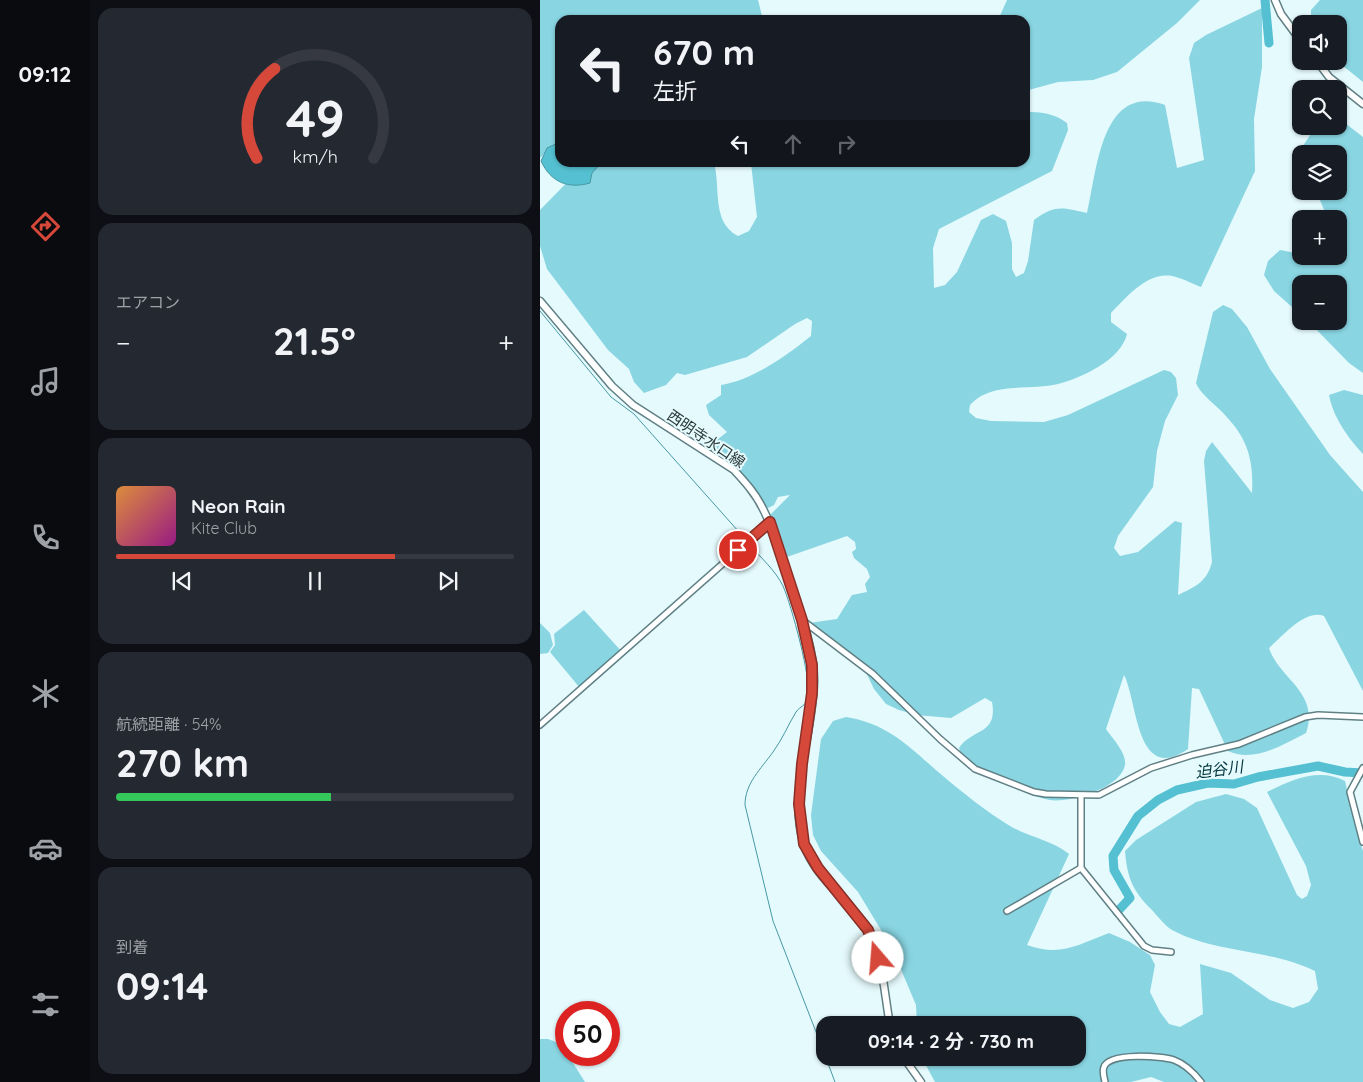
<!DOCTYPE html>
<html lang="ja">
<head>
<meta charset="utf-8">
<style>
	:root { --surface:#171b24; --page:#242831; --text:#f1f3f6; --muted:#9ea1a6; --line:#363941; --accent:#d5483a }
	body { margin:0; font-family:Quicksand,"Noto Sans JP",sans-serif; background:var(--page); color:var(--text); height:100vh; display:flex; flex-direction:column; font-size:19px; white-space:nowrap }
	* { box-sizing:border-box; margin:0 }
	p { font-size:16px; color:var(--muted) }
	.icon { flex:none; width:28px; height:28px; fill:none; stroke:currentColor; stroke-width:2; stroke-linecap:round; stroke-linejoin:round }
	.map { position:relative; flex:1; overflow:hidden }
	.side { display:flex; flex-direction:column; gap:8px; padding:8px; background:#0d0f14; width:450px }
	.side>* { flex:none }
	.hud { position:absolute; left:15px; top:15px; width:475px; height:152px; border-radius:15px; box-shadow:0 1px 4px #0004; background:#171b24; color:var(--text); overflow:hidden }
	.buttons { position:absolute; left:752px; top:15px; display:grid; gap:10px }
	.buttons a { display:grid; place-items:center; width:55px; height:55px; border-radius:10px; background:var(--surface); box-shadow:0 1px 4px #0004; font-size:25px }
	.speed { position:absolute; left:15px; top:1001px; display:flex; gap:10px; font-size:25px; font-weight:700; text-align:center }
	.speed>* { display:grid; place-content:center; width:65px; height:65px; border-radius:50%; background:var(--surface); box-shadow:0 1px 4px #0004; line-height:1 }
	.speed .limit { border:8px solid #d22; background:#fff; color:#111 }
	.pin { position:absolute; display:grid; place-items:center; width:42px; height:42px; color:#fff; margin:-21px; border:2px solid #fff; border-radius:50%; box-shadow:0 1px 5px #0007 }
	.me { position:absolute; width:55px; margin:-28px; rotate:342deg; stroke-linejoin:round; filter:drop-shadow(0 0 4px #0008) }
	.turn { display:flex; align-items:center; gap:18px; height:105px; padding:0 15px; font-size:22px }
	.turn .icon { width:65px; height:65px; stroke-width:2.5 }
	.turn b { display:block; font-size:35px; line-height:42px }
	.lanes { display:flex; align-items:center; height:48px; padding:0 15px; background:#0003; justify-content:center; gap:25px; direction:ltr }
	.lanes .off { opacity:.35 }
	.big { font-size:38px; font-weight:700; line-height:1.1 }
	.side .tile { flex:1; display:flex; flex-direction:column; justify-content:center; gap:8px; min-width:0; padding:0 18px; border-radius:15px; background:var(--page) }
	.side .dial { align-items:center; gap:0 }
	.dial svg { height:130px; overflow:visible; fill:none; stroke:var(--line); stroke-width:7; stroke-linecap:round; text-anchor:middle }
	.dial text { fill:var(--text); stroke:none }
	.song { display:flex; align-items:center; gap:15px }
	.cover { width:60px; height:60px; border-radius:8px; background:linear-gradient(135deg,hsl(30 70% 55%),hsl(310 70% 35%)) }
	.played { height:5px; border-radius:2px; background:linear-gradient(90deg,var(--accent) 70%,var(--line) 70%) }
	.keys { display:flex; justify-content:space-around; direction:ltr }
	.heat { display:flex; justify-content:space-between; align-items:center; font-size:28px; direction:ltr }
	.charge { height:8px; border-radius:4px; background:linear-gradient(90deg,#34c759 54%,var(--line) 0) }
	.trip { position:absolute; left:276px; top:1016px; width:270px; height:50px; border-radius:15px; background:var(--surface); box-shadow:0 1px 4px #0004; font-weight:700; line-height:50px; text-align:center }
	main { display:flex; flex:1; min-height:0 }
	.menu { display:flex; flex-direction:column; width:90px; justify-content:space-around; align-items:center; background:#090b0e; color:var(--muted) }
	.menu .icon { width:35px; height:35px }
	.menu .on { color:var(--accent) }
	.menu b { font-size:22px; color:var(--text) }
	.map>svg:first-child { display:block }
	.green { fill:#89d5e2 }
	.water { fill:#54c0d1; stroke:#4898a4 }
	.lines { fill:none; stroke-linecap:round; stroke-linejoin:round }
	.stream { stroke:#4898a4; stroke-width:1 }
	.river { stroke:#54c0d1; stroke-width:9 }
	.minor-casing { stroke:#608085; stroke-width:8 }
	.major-casing { stroke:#608085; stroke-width:9 }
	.minor { stroke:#fff; stroke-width:5 }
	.major { stroke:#fff; stroke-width:6 }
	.route-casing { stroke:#8a2f26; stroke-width:12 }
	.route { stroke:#d5483a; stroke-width:9 }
	.labels { text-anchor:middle; stroke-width:4; stroke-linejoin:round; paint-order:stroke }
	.street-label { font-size:15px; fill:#2c3a3c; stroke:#e5fafd }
	.water-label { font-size:16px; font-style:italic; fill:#00363d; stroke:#e5fafd }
</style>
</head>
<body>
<main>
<nav class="menu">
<b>09:12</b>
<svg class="icon on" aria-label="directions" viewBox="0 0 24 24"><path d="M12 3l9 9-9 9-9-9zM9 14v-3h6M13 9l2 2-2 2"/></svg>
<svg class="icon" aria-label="music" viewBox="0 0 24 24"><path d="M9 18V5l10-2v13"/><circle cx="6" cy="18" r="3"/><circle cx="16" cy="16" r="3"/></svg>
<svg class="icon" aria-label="phone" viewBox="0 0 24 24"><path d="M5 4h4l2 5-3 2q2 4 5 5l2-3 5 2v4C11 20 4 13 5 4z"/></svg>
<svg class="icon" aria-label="climate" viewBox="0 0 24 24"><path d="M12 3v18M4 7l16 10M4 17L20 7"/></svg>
<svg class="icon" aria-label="car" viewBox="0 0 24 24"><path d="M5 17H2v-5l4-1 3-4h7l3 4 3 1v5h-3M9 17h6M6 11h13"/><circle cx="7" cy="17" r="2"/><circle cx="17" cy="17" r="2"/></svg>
<svg class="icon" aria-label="filters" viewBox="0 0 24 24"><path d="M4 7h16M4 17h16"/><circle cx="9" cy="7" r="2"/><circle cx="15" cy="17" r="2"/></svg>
</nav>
<section class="side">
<div class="tile dial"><svg viewBox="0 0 100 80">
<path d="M14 69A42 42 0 1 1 86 69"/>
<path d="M14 69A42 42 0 0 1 25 14" stroke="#d5483a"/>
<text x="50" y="56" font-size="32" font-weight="700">49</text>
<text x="50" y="72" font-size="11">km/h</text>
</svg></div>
<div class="tile"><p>エアコン</p>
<div class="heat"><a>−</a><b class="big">21.5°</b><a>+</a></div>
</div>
<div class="tile">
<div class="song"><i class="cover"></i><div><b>Neon Rain</b><p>Kite Club</p></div></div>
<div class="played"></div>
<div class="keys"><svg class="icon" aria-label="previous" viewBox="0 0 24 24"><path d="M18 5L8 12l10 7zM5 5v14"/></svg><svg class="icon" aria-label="pause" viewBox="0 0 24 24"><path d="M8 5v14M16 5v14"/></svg><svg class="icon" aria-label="next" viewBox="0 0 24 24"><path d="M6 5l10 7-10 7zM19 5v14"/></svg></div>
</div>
<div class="tile"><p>航続距離 · 54%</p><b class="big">270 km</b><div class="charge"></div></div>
<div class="tile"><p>到着</p><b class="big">09:14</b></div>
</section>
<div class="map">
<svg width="823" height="1082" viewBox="0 0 823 1082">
	<rect width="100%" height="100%" fill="#e5fafd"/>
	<!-- green -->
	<g class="green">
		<path d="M 0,0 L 218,0 L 223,20 L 20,20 L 20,139 L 0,158 Z"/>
		<path d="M 467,0 L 660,0 L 637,23 L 577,72 L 553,80 L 518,82 L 485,91 L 485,20 L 458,20 Z"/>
		<path d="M 780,0 L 823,0 L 823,82 L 797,61 L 799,61 L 799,24 L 771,24 L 771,10 Z"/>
		<path d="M 722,8 L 722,67 L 714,119 L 715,171 L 661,287 C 653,284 644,279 636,277 C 609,269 588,296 571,313 L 571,322 L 587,334 C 581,360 541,378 518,384 C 490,391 451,381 430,405 L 429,412 L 436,418 L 451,421 L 504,422 L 528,415 L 624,370 L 631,372 L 636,378 L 638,395 L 625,421 L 617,451 L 613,487 L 578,536 L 574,548 L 580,556 L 598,552 L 635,521 L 642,523 L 638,595 C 655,587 667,582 672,562 L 664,461 L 666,451 L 672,442 L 712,493 C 714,456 706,435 679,409 C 671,401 660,393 656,383 L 673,312 L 683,305 L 692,309 L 707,327 L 730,369 L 790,455 L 823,492 L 823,691 L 784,616 C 765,609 743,636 729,648 C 739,679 780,692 766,733 C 742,745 714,763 688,751 L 659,689 L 652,688 L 648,749 C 596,785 598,702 584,675 L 566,729 C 572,738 587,753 585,765 C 581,788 530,803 510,800 C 484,796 447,772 423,760 L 419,748 C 433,728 458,735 452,702 L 445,698 L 411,718 L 376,715 L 359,710 L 346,704 L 334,689 L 323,666 L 269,623 L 297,619 L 312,595 L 327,592 L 325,584 L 330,577 L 327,569 L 314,558 L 312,552 L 316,549 L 315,542 L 307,536 L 244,558 L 229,516 L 250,495 L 238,497 L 234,505 L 226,509 C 213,482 192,464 168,447 L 187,432 L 169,415 L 166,405 L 181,395 L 181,385 C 213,380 246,356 271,336 L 272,321 L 267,318 L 255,324 L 207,357 L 145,375 L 137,373 L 126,385 L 104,393 L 94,382 L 89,369 L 68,350 L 7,269 L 0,246 L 0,210 L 46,163 L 174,163 C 181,188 171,222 198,236 L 209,231 L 217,217 L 211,163 L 274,162 L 279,165 L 287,162 L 485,162 L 485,112 C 501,112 514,113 527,123 L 528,130 L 512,171 L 399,229 L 393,248 L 394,288 L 405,285 L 417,272 L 441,220 L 453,214 L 466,221 L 472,243 L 472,269 L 476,277 L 484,273 L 488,261 L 494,220 C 516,204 522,208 547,213 C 557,172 561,82 625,105 L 637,168 L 664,160 L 649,58 L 654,43 L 666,35 Z"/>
		<path d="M 799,123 L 805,123 L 823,137 L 823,373 L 809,363 L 768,321 L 799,321 L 799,284 L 761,284 L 761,315 L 734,291 L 724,275 L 728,261 L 740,250 L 761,254 L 761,256 L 799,256 L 799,219 L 788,219 L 776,191 L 799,191 L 799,154 L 761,154 L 761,163 L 757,155 L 776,126 L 799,126 Z"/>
		<path d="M 804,390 L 823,395 L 823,454 C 808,438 793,417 789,395 Z"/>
		<path d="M 44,610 L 82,652 L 40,688 L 10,652 L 15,645 L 14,634 Z"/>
		<path d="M 0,623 L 10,633 L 13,645 L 8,653 L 0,654 Z"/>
		<path d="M 306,717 C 350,724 371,749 403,776 C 423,793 447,812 470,826 C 489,837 512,840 529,854 L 487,945 C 521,957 537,945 569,933 L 590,942 L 610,955 L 615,965 L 610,992 L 620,1012 L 629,1024 L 640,1027 L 663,1014 L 660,964 L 691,973 L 730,1000 L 753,1008 L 769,1002 L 778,989 L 775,971 C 730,949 674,953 632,930 C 624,925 617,915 610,908 C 592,890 587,876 585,851 L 596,840 L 656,802 L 686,794 L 704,799 L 717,808 L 757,895 L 762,899 L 767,896 L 771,885 L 766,866 L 727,792 C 751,780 779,767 805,781 L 817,833 L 823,851 L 823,1082 L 624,1082 L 611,1077 L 591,1082 L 395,1082 L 382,1058 L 538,1058 L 538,1025 L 377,1025 L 376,1005 L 352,948 L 318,892 L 281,851 L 273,835 L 271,815 L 281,739 L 293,721 Z"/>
		<path d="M 0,1039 L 8,1039 L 21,1044 L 45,1082 L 0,1082 Z"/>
	</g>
	<!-- water -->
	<path class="water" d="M 20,142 L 20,162 L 61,163 L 52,173 L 50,183 C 29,189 11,183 1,161 L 7,148 Z"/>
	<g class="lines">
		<!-- stream -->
		<g class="stream">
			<path d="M 0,311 L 71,397 L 94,414 L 207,541"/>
			<path d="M 209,544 C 220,557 236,571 243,586 C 251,604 272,680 268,698 C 266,706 260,706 256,712 C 248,725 242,740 233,752 C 221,769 205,783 205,805 L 233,921 L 285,1055"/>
			<path d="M 286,1058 L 295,1082"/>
		</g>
		<!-- river -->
		<g class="river">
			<path d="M 725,0 L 729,43"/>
			<path d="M 577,912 L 590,898 L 574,870 L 573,856 L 598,816 L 618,800 L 637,790 L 668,783 L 694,784 L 718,777 L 778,766 L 805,772 L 823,773"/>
		</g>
		<defs>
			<g id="minor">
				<path d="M 262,620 L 333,674 L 400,739 L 435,769 L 494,792 L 506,794 L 559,795 L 611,768 L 652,755 L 699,744 L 765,717 L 778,715 L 823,717"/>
				<path d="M 0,725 L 230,522"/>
				<path d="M 823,768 L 810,792 L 823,842"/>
				<path d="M 541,797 L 541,868 L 604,946 L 612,950 L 631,952"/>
				<path d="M 467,911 L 541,868"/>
				<path d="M 565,1082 C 564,1077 562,1071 564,1067 C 569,1052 622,1056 634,1060 C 645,1064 654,1073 661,1082"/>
			</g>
			<g id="major">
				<path d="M 735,0 L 741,14 L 761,41"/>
				<path d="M 777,61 L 789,77 L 823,104"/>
				<path d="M 0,301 L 72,386 L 93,405 L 194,470 C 205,482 216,494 223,509 C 233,528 239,549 245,569 C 256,603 274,644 274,679 C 274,734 247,790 264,845 C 275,878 310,901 328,929 C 342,951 345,999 350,1025"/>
				<path d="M 364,1058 L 381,1082"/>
			</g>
		</defs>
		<!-- minor casing -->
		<use href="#minor" class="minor-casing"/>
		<!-- major casing -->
		<use href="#major" class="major-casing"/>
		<!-- minor -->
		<use href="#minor" class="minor"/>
		<!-- major -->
		<use href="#major" class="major"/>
	</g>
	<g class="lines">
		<defs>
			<path id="route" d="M 198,550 L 230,522 L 262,620 L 272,665 L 272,693 L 262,764 L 259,804 L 264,844 L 278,868 L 328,930 L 338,958"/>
		</defs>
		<!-- route casing -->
		<use href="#route" class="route-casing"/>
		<!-- route -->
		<use href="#route" class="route"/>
	</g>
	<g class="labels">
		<!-- street labels -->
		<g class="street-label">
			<text transform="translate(166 439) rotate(34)" y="5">西明寺水口線</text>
		</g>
		<!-- water labels -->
		<g class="water-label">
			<text transform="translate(679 769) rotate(-7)" y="6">迫谷川</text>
		</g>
	</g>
</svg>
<div class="buttons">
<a><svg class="icon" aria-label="sound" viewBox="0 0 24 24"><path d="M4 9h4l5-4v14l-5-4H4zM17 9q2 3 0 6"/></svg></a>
<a><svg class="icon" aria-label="search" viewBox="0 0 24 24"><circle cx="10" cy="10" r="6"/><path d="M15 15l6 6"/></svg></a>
<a><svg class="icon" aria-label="layers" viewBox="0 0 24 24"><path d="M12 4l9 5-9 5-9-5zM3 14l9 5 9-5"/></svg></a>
<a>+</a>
<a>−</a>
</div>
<div class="speed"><div class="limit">50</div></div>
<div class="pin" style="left:198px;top:550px;background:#d93025"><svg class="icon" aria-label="arrive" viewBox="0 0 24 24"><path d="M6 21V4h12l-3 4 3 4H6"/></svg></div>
<svg class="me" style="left:338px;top:958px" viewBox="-20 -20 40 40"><circle r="19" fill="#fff"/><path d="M0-13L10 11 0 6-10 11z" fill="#d5483a"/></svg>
<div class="trip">09:14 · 2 分 · 730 m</div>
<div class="hud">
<div class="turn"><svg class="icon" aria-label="left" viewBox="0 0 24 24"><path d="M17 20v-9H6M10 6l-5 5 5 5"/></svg><div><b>670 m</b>左折</div></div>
<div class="lanes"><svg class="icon" aria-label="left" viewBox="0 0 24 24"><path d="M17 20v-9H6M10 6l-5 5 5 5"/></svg><svg class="icon off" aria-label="ahead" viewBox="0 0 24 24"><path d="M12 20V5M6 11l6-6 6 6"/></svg><svg class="icon off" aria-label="right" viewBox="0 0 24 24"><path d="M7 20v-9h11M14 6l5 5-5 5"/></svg></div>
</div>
</div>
</main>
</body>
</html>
